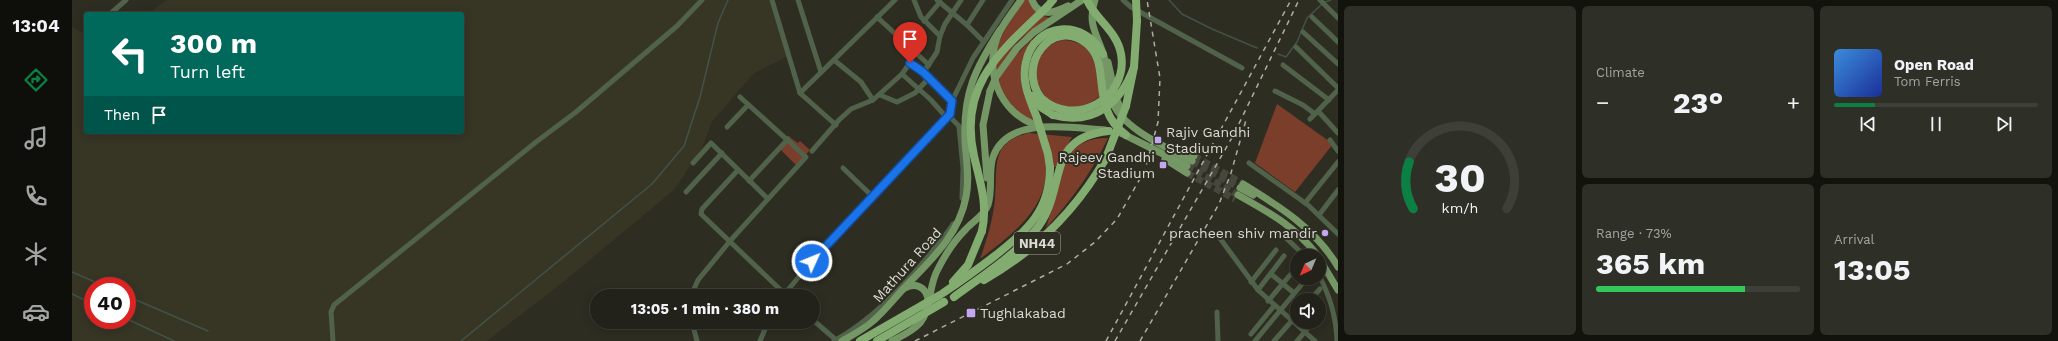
<!DOCTYPE html>
<html lang="en">
<head>
<meta charset="utf-8">
<style>
	:root { --surface:#22221a; --page:#2e2f27; --text:#f1f3f6; --muted:#a2a4a2; --line:#3f3f39; --accent:#0b8043 }
	body { margin:0; font-family:"Work Sans",sans-serif; background:var(--page); color:var(--text); height:100vh; display:flex; flex-direction:column; font-size:15px; white-space:nowrap }
	* { box-sizing:border-box; margin:0 }
	p { font-size:13px; color:var(--muted) }
	.icon { flex:none; width:22px; height:22px; fill:none; stroke:currentColor; stroke-width:2; stroke-linecap:round; stroke-linejoin:round }
	.map { position:relative; flex:1; overflow:hidden }
	.sheet { display:flex; flex-direction:column; gap:6px; padding:6px; background:#13130e; width:720px }
	.sheet>* { flex:none }
	.guide { position:absolute; left:12px; top:12px; width:380px; height:122px; border-radius:4px; box-shadow:0 2px 10px #0003,0 0 0 1px var(--line); background:#00695c; color:#fff; overflow:hidden }
	.needle { width:26px; rotate:224deg }
	.buttons { position:absolute; left:1218px; top:249px; display:grid; gap:8px }
	.buttons a { display:grid; place-items:center; width:36px; height:36px; border-radius:50%; background:var(--surface); box-shadow:0 2px 10px #0003,0 0 0 1px var(--line); font-size:20px }
	.speed { position:absolute; left:12px; top:277px; display:flex; gap:8px; font-size:20px; font-weight:700; text-align:center }
	.speed>* { display:grid; place-content:center; width:52px; height:52px; border-radius:50%; background:var(--surface); box-shadow:0 2px 10px #0003,0 0 0 1px var(--line); line-height:1 }
	.speed .limit { border:6px solid #d22; background:#fff; color:#111 }
	.pin { position:absolute; display:grid; place-items:center; width:34px; height:34px; color:#fff; margin:-41px -17px; border-radius:50% 50% 50% 0; rotate:-45deg; box-shadow:0 0 4px #0007 }
	.pin .icon { rotate:45deg }
	.me { position:absolute; width:44px; margin:-22px; rotate:46deg; stroke-linejoin:round; filter:drop-shadow(0 0 3px #0008) }
	.turn { display:flex; align-items:center; gap:14px; height:84px; padding:0 20px; font-size:18px }
	.turn .icon { width:52px; height:52px; stroke-width:2.5 }
	.turn b { display:block; font-size:28px; line-height:34px }
	.then { display:flex; align-items:center; height:38px; padding:0 20px; background:#0003; gap:8px; font-size:15px }
	.big { font-size:30px; font-weight:700; line-height:1.1 }
	.sheet .card { flex:1; display:flex; flex-direction:column; justify-content:center; gap:6px; min-width:0; padding:0 14px; border-radius:6px; background:var(--page) }
	.sheet .dial { align-items:center; gap:0 }
	.dial svg { height:104px; overflow:visible; fill:none; stroke:var(--line); stroke-width:7; stroke-linecap:round; text-anchor:middle }
	.dial text { fill:var(--text); stroke:none }
	.song { display:flex; align-items:center; gap:12px }
	.cover { width:48px; height:48px; border-radius:6px; background:linear-gradient(135deg,hsl(210 70% 55%),hsl(230 70% 35%)) }
	.played { height:4px; border-radius:2px; background:linear-gradient(90deg,var(--accent) 20%,var(--line) 20%) }
	.keys { display:flex; justify-content:space-around; direction:ltr }
	.heat { display:flex; justify-content:space-between; align-items:center; font-size:22px; direction:ltr }
	.charge { height:6px; border-radius:3px; background:linear-gradient(90deg,#34c759 73%,var(--line) 0) }
	.sheet .tiles { flex:1; display:grid; gap:6px; grid-template-columns:repeat(3,1fr) }
	.card:first-child { grid-row:span 2 }
	.trip { position:absolute; left:518px; top:289px; width:230px; height:40px; border-radius:20px; background:var(--surface); box-shadow:0 2px 10px #0003,0 0 0 1px var(--line); font-weight:700; line-height:40px; text-align:center }
	main { display:flex; flex:1; min-height:0 }
	.tab-bar { display:flex; flex-direction:column; width:72px; justify-content:space-around; align-items:center; background:#0e0e0a; color:var(--muted) }
	.tab-bar .icon { width:28px; height:28px }
	.tab-bar .active { color:var(--accent) }
	.tab-bar b { font-size:18px; color:var(--text) }
	.map>svg:first-child { display:block }
	.built { fill:#373524; fill-rule:evenodd }
	.green { fill:#7a3e2b }
	.lines { fill:none; stroke-linecap:round; stroke-linejoin:round }
	.stream { stroke:#425249; stroke-width:1.5 }
	.major-tunnel { stroke:#48473d; stroke-width:7; stroke-dasharray:7 3.5; stroke-linecap:butt }
	.minor { stroke:#51624a; stroke-width:5 }
	.major { stroke:#749765; stroke-width:7 }
	.highway { stroke:#82ac70; stroke-width:8 }
	.rail { stroke:#adada5; stroke-width:1.5; stroke-dasharray:5 5; stroke-linecap:butt }
	.major-bridge { stroke:#749765; stroke-width:7 }
	.highway-bridge { stroke:#82ac70; stroke-width:8 }
	.route-casing { stroke:#114b97; stroke-width:10 }
	.route { stroke:#1a73e8; stroke-width:7 }
	.poi-dot { fill:#c3a7f2; stroke:#2e2d22; stroke-width:1.5 }
	.labels { text-anchor:middle; stroke-width:4; stroke-linejoin:round; paint-order:stroke }
	.shield { fill:#2e2d22; stroke:#a7a79f; stroke-width:1 }
	.shield-label { font-size:13px; font-weight:bold; fill:#dbdbd4 }
	.poi-label { font-size:14px; fill:#dbdbd4; stroke:#2e2d22; text-anchor:start }
	.street-label { font-size:14px; fill:#dbdbd4; stroke:#2e2d22 }
</style>
</head>
<body>
<main>
<nav class="tab-bar">
<b>13:04</b>
<svg class="icon active" aria-label="directions" viewBox="0 0 24 24"><path d="M12 3l9 9-9 9-9-9zM9 14v-3h6M13 9l2 2-2 2"/></svg>
<svg class="icon" aria-label="music" viewBox="0 0 24 24"><path d="M9 18V5l10-2v13"/><circle cx="6" cy="18" r="3"/><circle cx="16" cy="16" r="3"/></svg>
<svg class="icon" aria-label="phone" viewBox="0 0 24 24"><path d="M5 4h4l2 5-3 2q2 4 5 5l2-3 5 2v4C11 20 4 13 5 4z"/></svg>
<svg class="icon" aria-label="climate" viewBox="0 0 24 24"><path d="M12 3v18M4 7l16 10M4 17L20 7"/></svg>
<svg class="icon" aria-label="car" viewBox="0 0 24 24"><path d="M5 17H2v-5l4-1 3-4h7l3 4 3 1v5h-3M9 17h6M6 11h13"/><circle cx="7" cy="17" r="2"/><circle cx="17" cy="17" r="2"/></svg>
</nav>
<div class="map">
<svg width="1266" height="341" viewBox="0 0 1266 341">
	<rect width="100%" height="100%" fill="#2e2d22"/>
	<!-- built -->
	<path class="built" d="M 94,0 L 702,0 L 719,54 L 681,74 L 640,122 L 630,148 L 602,190 L 485,287 L 415,341 L 0,341 L 0,27 L 14,35 L 14,132 L 390,132 L 390,14 L 77,14 ZM 21,286 L 55,286 L 55,320 L 21,320 Z"/>
	<!-- green -->
	<g class="green">
		<path d="M 953,0 L 957,0 L 969,15 L 978,18 L 952,36 L 941,46 L 947,52 L 960,39 L 961,41 C 939,69 951,91 962,121 C 933,109 915,72 927,42 C 933,27 944,13 953,0 Z"/>
		<path d="M 991,40 C 1025,41 1024,70 1028,96 C 977,139 933,55 991,40 Z"/>
		<path d="M 1205,104 L 1261,144 L 1223,192 L 1183,163 Z"/>
		<path d="M 957,133 L 1000,137 L 984,167 L 974,167 C 976,209 938,236 908,259 C 915,239 921,219 923,199 C 926,167 917,142 957,133 Z"/>
		<path d="M 716,136 L 726,143 L 728,141 L 738,150 L 724,165 L 706,147 Z"/>
		<path d="M 1036,138 C 1020,172 999,201 974,228 C 977,217 981,206 984,195 C 993,162 996,138 1036,138 Z"/>
	</g>
	<g class="lines">
		<!-- stream -->
		<g class="stream">
			<path d="M 1097,0 L 1110,14 L 1140,29 L 1185,48"/>
			<path d="M 1253,2 L 1259,0"/>
			<path d="M 1206,54 L 1214,57 L 1225,42 L 1235,18 L 1250,4"/>
			<path d="M 0,272 L 32,286"/>
			<path d="M 0,294 L 21,304"/>
			<path d="M 55,296 L 136,331"/>
			<path d="M 55,319 L 102,341"/>
			<path d="M 389,341 L 580,184 L 612,146 L 628,97 L 646,23 L 656,0"/>
		</g>
		<!-- major-tunnel -->
		<g class="major-tunnel">
			<path d="M 1122,156 L 1171,184"/>
			<path d="M 1120,161 L 1168,188"/>
			<path d="M 1115,166 L 1166,195"/>
			<path d="M 1115,173 L 1163,199"/>
		</g>
		<!-- minor -->
		<g class="minor">
			<path d="M 700,0 L 728,93 L 764,125"/>
			<path d="M 726,0 L 749,72"/>
			<path d="M 842,0 L 849,17 L 868,36"/>
			<path d="M 865,0 L 895,25"/>
			<path d="M 911,0 L 895,25 L 911,41"/>
			<path d="M 1051,0 L 1059,7 L 1170,68"/>
			<path d="M 1248,0 L 1266,18"/>
			<path d="M 38,14 L 54,0"/>
			<path d="M 805,17 L 857,65"/>
			<path d="M 1240,17 L 1266,42"/>
			<path d="M 852,21 L 868,2"/>
			<path d="M 1231,32 L 1266,64"/>
			<path d="M 1224,47 L 1266,88"/>
			<path d="M 762,60 L 789,82 L 801,100"/>
			<path d="M 1211,65 L 1257,100"/>
			<path d="M 851,73 L 865,52 L 868,36 L 873,24 L 889,0"/>
			<path d="M 830,74 L 837,64 L 840,63 L 880,101"/>
			<path d="M 1203,91 L 1231,105 L 1243,114"/>
			<path d="M 728,93 L 823,0"/>
			<path d="M 808,95 L 825,102 L 843,93 L 857,78"/>
			<path d="M 1246,111 L 1266,133"/>
			<path d="M 1238,119 L 1266,90"/>
			<path d="M 655,127 L 676,105"/>
			<path d="M 887,127 L 891,168 L 890,198"/>
			<path d="M 889,128 L 878,117 L 878,111 L 880,101 L 901,58 L 940,0"/>
			<path d="M 1258,140 L 1266,151"/>
			<path d="M 740,151 L 767,120 L 779,109 L 801,100 L 830,74 L 859,100 L 875,118"/>
			<path d="M 621,163 L 639,143 L 696,199"/>
			<path d="M 1177,163 L 1236,205 L 1266,234"/>
			<path d="M 771,168 L 801,197"/>
			<path d="M 666,170 L 630,209 L 629,214 L 715,296"/>
			<path d="M 677,181 L 716,139"/>
			<path d="M 614,192 L 650,153"/>
			<path d="M 1233,203 L 1266,162"/>
			<path d="M 1247,215 L 1266,190"/>
			<path d="M 1147,237 L 1186,290 L 1243,341"/>
			<path d="M 1213,237 L 1233,256"/>
			<path d="M 1199,274 L 1222,293"/>
			<path d="M 1247,275 C 1258,297 1264,316 1265,341"/>
			<path d="M 1179,282 L 1204,250"/>
			<path d="M 1186,290 L 1212,256"/>
			<path d="M 619,296 L 626,280 L 658,241 L 734,157 L 668,97"/>
			<path d="M 711,296 L 740,261 L 878,114"/>
			<path d="M 1238,300 L 1248,289"/>
			<path d="M 1196,301 L 1225,267"/>
			<path d="M 1145,312 L 1146,341"/>
			<path d="M 1247,314 L 1249,313"/>
			<path d="M 741,320 L 764,340"/>
			<path d="M 620,322 L 625,341"/>
			<path d="M 1179,334 L 1202,306"/>
			<path d="M 261,341 L 259,312 L 262,305 L 464,142 L 504,112 L 605,26 L 630,0"/>
			<path d="M 688,341 L 696,322"/>
			<path d="M 762,341 C 800,320 831,287 859,253 C 866,243 875,234 881,224"/>
			<path d="M 1183,341 L 1235,278"/>
			<path d="M 1202,341 L 1225,315"/>
			<path d="M 1225,341 L 1241,322"/>
		</g>
		<!-- major -->
		<g class="major">
			<path d="M 949,0 C 942,10 934,20 928,31 C 910,67 926,114 967,126"/>
			<path d="M 960,0 C 967,18 982,13 996,6"/>
			<path d="M 1023,0 C 1015,24 1025,34 1032,56 C 1036,71 1034,87 1040,101 C 1049,128 1096,148 1120,161"/>
			<path d="M 945,48 L 962,32 L 1010,0"/>
			<path d="M 1036,62 L 1044,98 L 1050,111"/>
			<path d="M 1049,133 L 1115,166"/>
			<path d="M 1102,148 L 1122,156"/>
			<path d="M 1093,159 L 1115,173"/>
			<path d="M 915,178 L 911,125 L 918,91"/>
			<path d="M 1171,184 C 1207,206 1244,229 1266,267"/>
			<path d="M 1168,188 L 1181,195"/>
			<path d="M 1166,195 C 1198,213 1223,226 1246,256"/>
			<path d="M 1247,258 L 1266,290"/>
			<path d="M 833,288 C 843,282 854,287 856,299"/>
			<path d="M 770,341 C 781,335 792,329 801,321 C 814,310 824,296 836,284 C 861,258 887,234 894,197 C 898,178 894,159 893,140 C 891,93 903,69 928,30"/>
			<path d="M 820,341 C 830,336 841,331 848,323 C 860,308 856,286 866,269 C 873,255 883,240 894,229 C 901,221 912,216 916,205 C 921,189 916,172 921,157 C 936,115 999,128 1033,130"/>
		</g>
		<!-- highway -->
		<g class="highway">
			<path d="M 975,7 L 981,0"/>
			<path d="M 960,96 L 970,108 L 981,115"/>
			<path d="M 969,98 C 944,65 980,17 1014,43 C 1041,64 1016,107 1054,135"/>
			<path d="M 1054,106 L 1062,67 L 1065,21"/>
			<path d="M 965,118 C 958,100 949,82 954,62 C 963,21 1013,19 1031,54"/>
			<path d="M 912,280 C 963,251 1005,209 1034,158"/>
			<path d="M 881,282 L 896,265 L 910,231"/>
			<path d="M 871,293 C 889,281 907,268 924,255 C 955,230 978,211 978,168"/>
			<path d="M 882,297 C 909,277 939,258 962,232 C 997,193 970,137 1037,131"/>
		</g>
		<!-- rail -->
		<g class="rail">
			<path d="M 843,341 L 995,264 L 1023,242 L 1045,219 L 1073,170 L 1086,122 L 1088,78 L 1075,0"/>
			<path d="M 1034,341 L 1219,0"/>
			<path d="M 1043,341 L 1161,136 L 1227,0"/>
			<path d="M 1068,341 L 1147,204 L 1159,173 L 1174,120"/>
		</g>
		<!-- major-bridge -->
		<path class="major-bridge" d="M 918,91 L 924,77 L 945,48"/>
		<!-- highway-bridge -->
		<g class="highway-bridge">
			<path d="M 1064,0 L 1065,21"/>
			<path d="M 969,98 C 1002,129 1057,98 1049,54 C 1045,31 1024,20 1015,0"/>
			<path d="M 981,115 C 1022,126 1049,103 1062,67"/>
			<path d="M 965,118 L 976,154 L 978,168"/>
			<path d="M 1034,158 L 1054,106"/>
			<path d="M 910,231 C 916,204 908,182 902,156 C 886,85 929,51 975,7"/>
			<path d="M 788,341 L 868,295"/>
			<path d="M 805,341 L 872,302"/>
		</g>
	</g>
	<g class="lines">
		<defs>
			<path id="route" d="M 740,261 L 878,114 L 880,101 L 851,72 L 838,63"/>
		</defs>
		<!-- route casing -->
		<use href="#route" class="route-casing"/>
		<!-- route -->
		<use href="#route" class="route"/>
	</g>
	<!-- markers -->
	<g class="poi-dot">
		<rect x="1082" y="136" width="8" height="8" rx="2"/>
		<rect x="1087" y="161" width="8" height="8" rx="2"/>
		<circle cx="1253" cy="233" r="4"/>
		<rect x="894" y="308" width="10" height="10" rx="2"/>
	</g>
	<g class="labels">
		<!-- shield labels -->
		<rect class="shield" x="942" y="232" width="46" height="22" rx="3"/>
		<g class="shield-label">
			<text x="965" y="248">NH44</text>
		</g>
		<!-- poi labels -->
		<g class="poi-label">
			<text x="1094" y="137">Rajiv Gandhi<tspan x="1094" dy="16">Stadium</tspan></text>
			<text x="1083" y="162" text-anchor="end">Rajeev Gandhi<tspan x="1083" dy="16">Stadium</tspan></text>
			<text x="1245" y="238" text-anchor="end">pracheen shiv mandir</text>
			<text x="908" y="318">Tughlakabad</text>
		</g>
		<!-- street labels -->
		<g class="street-label">
			<text transform="translate(835 265) rotate(-48)" y="5">Mathura Road</text>
		</g>
	</g>
</svg>
<div class="buttons">
<a><svg class="needle" viewBox="-14 -14 28 28"><path d="M0-13l5 13h-10z" fill="#e53935"/><path d="M0 13l5-13h-10z" fill="#a2a4a2"/></svg></a>
<a><svg class="icon" aria-label="sound" viewBox="0 0 24 24"><path d="M4 9h4l5-4v14l-5-4H4zM17 9q2 3 0 6"/></svg></a>
</div>
<div class="speed"><div class="limit">40</div></div>
<div class="pin" style="left:838px;top:63px;background:#d93025"><svg class="icon" aria-label="arrive" viewBox="0 0 24 24"><path d="M6 21V4h12l-3 4 3 4H6"/></svg></div>
<svg class="me" style="left:740px;top:261px" viewBox="-20 -20 40 40"><circle r="17" fill="#1a73e8" stroke="#fff" stroke-width="3"/><path d="M0-11L8 9 0 5-8 9z" fill="#fff"/></svg>
<div class="trip">13:05 · 1 min · 380 m</div>
<div class="guide">
<div class="turn"><svg class="icon" aria-label="left" viewBox="0 0 24 24"><path d="M17 20v-9H6M10 6l-5 5 5 5"/></svg><div><b>300 m</b>Turn left</div></div>
<div class="then">Then<svg class="icon" aria-label="arrive" viewBox="0 0 24 24"><path d="M6 21V4h12l-3 4 3 4H6"/></svg></div>
</div>
</div>
<section class="sheet">
<div class="tiles">
<div class="card dial"><svg viewBox="0 0 100 80">
<path d="M14 69A42 42 0 1 1 86 69"/>
<path d="M14 69A42 42 0 0 1 11 33" stroke="#0b8043"/>
<text x="50" y="56" font-size="32" font-weight="700">30</text>
<text x="50" y="72" font-size="11">km/h</text>
</svg></div>
<div class="card"><p>Climate</p>
<div class="heat"><a>−</a><b class="big">23°</b><a>+</a></div>
</div>
<div class="card">
<div class="song"><i class="cover"></i><div><b>Open Road</b><p>Tom Ferris</p></div></div>
<div class="played"></div>
<div class="keys"><svg class="icon" aria-label="previous" viewBox="0 0 24 24"><path d="M18 5L8 12l10 7zM5 5v14"/></svg><svg class="icon" aria-label="pause" viewBox="0 0 24 24"><path d="M8 5v14M16 5v14"/></svg><svg class="icon" aria-label="next" viewBox="0 0 24 24"><path d="M6 5l10 7-10 7zM19 5v14"/></svg></div>
</div>
<div class="card"><p>Range · 73%</p><b class="big">365 km</b><div class="charge"></div></div>
<div class="card"><p>Arrival</p><b class="big">13:05</b></div>
</div>
</section>
</main>
</body>
</html>
